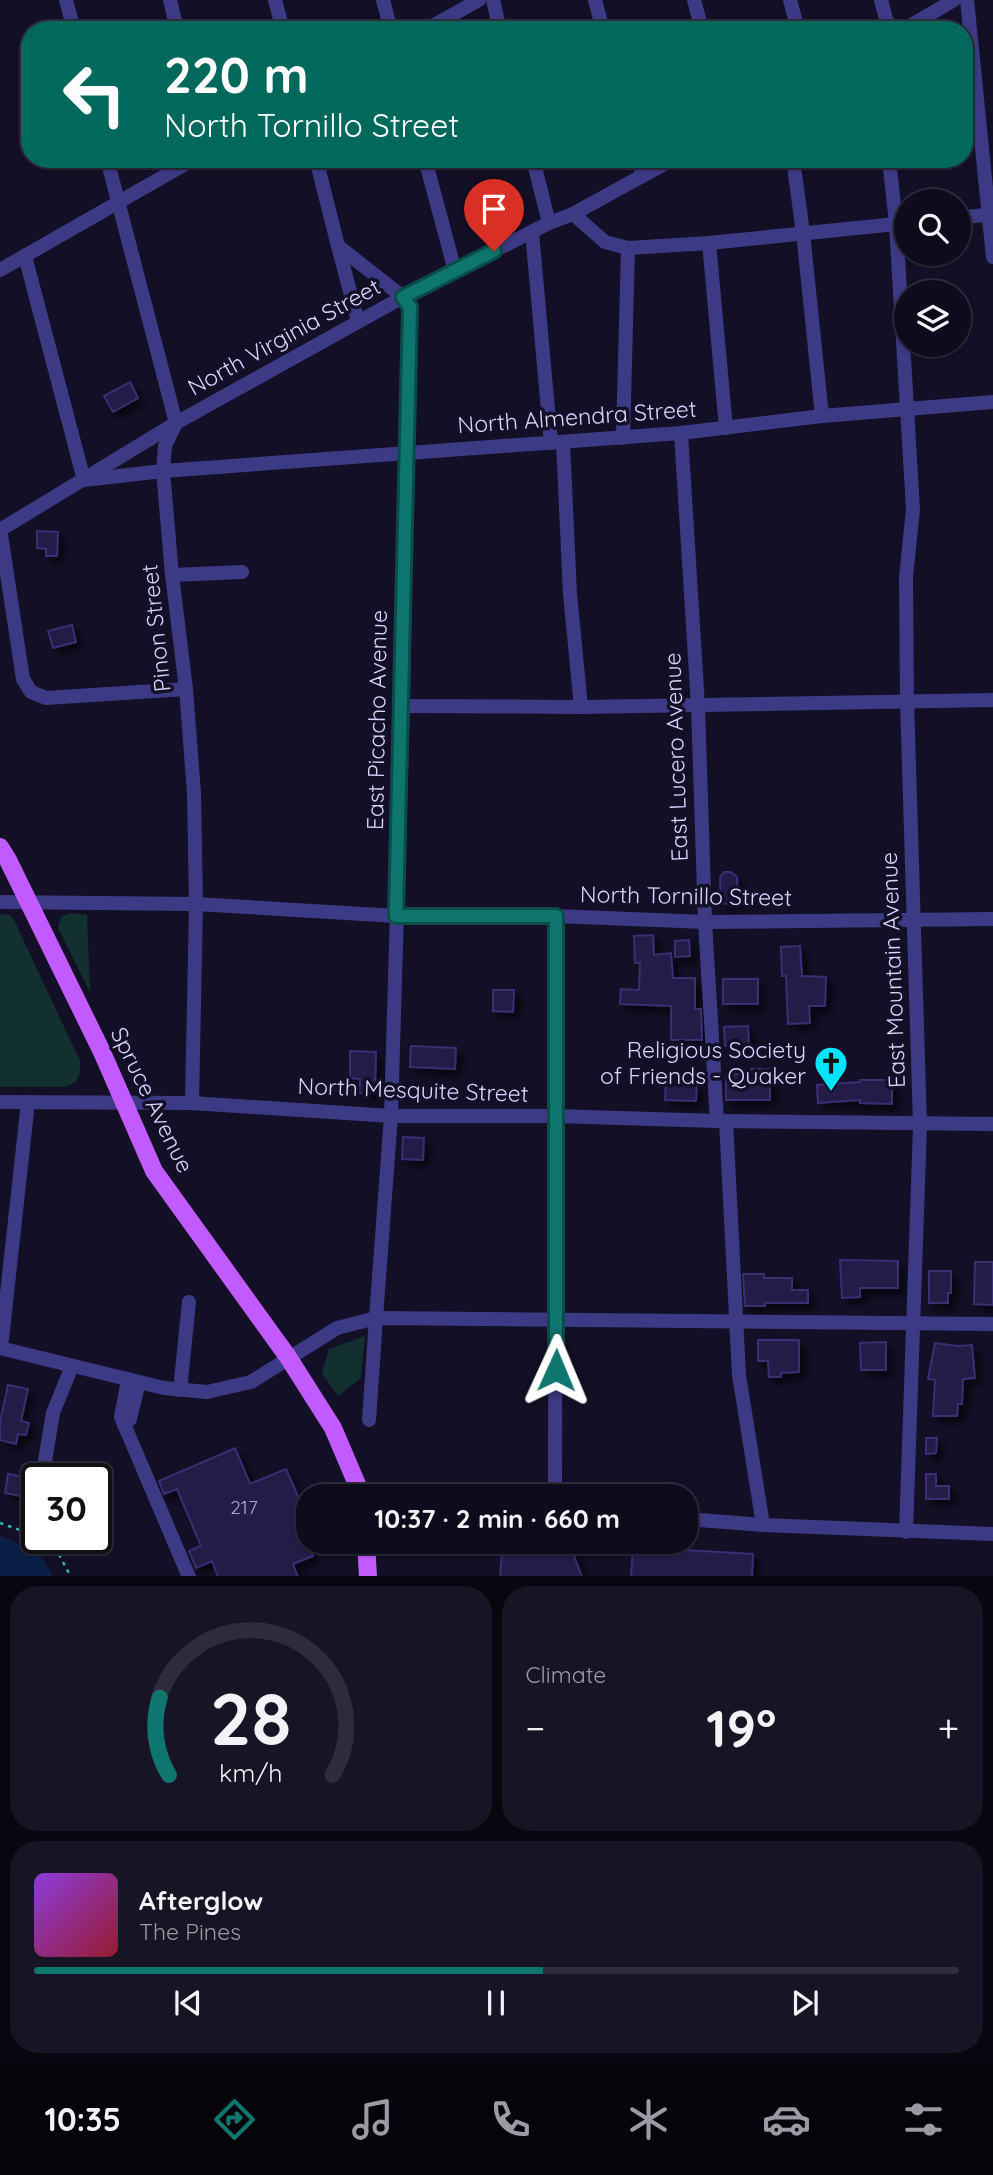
<!DOCTYPE html>
<html lang="en">
<head>
<meta charset="utf-8">
<style>
	:root { --surface:#0e0b1c; --page:#171425; --text:#f1f3f6; --muted:#9b9ba3; --line:#2e2b3b; --accent:#0f766e }
	body { margin:0; font-family:Quicksand,sans-serif; background:var(--page); color:var(--text); height:100vh; display:flex; flex-direction:column; font-size:26px; white-space:nowrap }
	* { box-sizing:border-box; margin:0 }
	p { font-size:23px; color:var(--muted) }
	.icon { flex:none; width:38px; height:38px; fill:none; stroke:currentColor; stroke-width:2; stroke-linecap:round; stroke-linejoin:round }
	.map { position:relative; height:1576px; overflow:hidden }
	.panel { display:flex; flex-direction:column; gap:10px; padding:10px; background:#08060f; flex:1 }
	.panel>* { flex:none }
	.hud { position:absolute; left:21px; top:21px; width:952px; height:147px; border-radius:28px; box-shadow:0 2px 5px #0004,0 0 0 2px var(--line); background:#00695c; color:#fff; overflow:hidden }
	.fabs { position:absolute; left:894px; top:189px; display:grid; gap:14px }
	.fabs a { display:grid; place-items:center; width:77px; height:77px; border-radius:50%; background:var(--surface); box-shadow:0 2px 5px #0004,0 0 0 2px var(--line); font-size:35px }
	.speed { position:absolute; left:21px; top:1463px; display:flex; gap:14px; font-size:35px; font-weight:700; text-align:center }
	.speed>* { display:grid; place-content:center; width:91px; height:91px; border-radius:50%; background:var(--surface); box-shadow:0 2px 5px #0004,0 0 0 2px var(--line); line-height:1 }
	.speed .limit { border:4px solid #111; border-radius:10px; background:#fff; color:#111 }
	.pin { position:absolute; display:grid; place-items:center; width:60px; height:60px; color:#fff; margin:-72px -30px; border-radius:50% 50% 50% 0; rotate:-45deg; box-shadow:0 0 7px #0007 }
	.pin .icon { rotate:45deg }
	.me { position:absolute; width:77px; margin:-38px; rotate:1deg; stroke-linejoin:round; filter:drop-shadow(0 0 5px #0008) }
	.turn { display:flex; align-items:center; gap:24px; height:147px; padding:0 28px; font-size:32px }
	.turn .icon { width:91px; height:91px; stroke-width:2.5 }
	.turn b { display:block; font-size:49px; line-height:60px }
	.big { font-size:52px; font-weight:700; line-height:1.1 }
	.panel .card { flex:1; display:flex; flex-direction:column; justify-content:center; gap:10px; min-width:0; padding:0 24px; border-radius:28px; background:var(--page) }
	.panel .dial { align-items:center; gap:0 }
	.dial svg { height:182px; overflow:visible; fill:none; stroke:var(--line); stroke-width:7; stroke-linecap:round; text-anchor:middle }
	.dial text { fill:var(--text); stroke:none }
	.song { display:flex; align-items:center; gap:21px }
	.cover { width:84px; height:84px; border-radius:10px; background:linear-gradient(135deg,hsl(270 70% 55%),hsl(350 70% 35%)) }
	.played { height:7px; border-radius:4px; background:linear-gradient(90deg,var(--accent) 55%,var(--line) 55%) }
	.keys { display:flex; justify-content:space-around; direction:ltr }
	.heat { display:flex; justify-content:space-between; align-items:center; font-size:38px; direction:ltr }
	.panel .tiles { flex:1; display:grid; gap:10px; grid-template-columns:1fr 1fr }
	.card:last-child { grid-column:span 2 }
	.trip { position:absolute; left:296px; top:1484px; width:402px; height:70px; border-radius:28px; background:var(--surface); box-shadow:0 2px 5px #0004,0 0 0 2px var(--line); font-weight:700; line-height:70px; text-align:center }
	.tabs { display:flex; height:112px; justify-content:space-around; align-items:center; background:#06040b; color:var(--muted) }
	.tabs .icon { width:49px; height:49px }
	.tabs .selected { color:var(--accent) }
	.tabs b { font-size:32px; color:var(--text) }
	.map>svg:first-child { display:block }
	.green { fill:#12302f }
	.water { fill:#0a1f44 }
	.building { fill:#241b47; stroke:#3b2d73; stroke-width:2; filter:url(#shadow) }
	.lines { fill:none; stroke-linecap:round; stroke-linejoin:round }
	.path { stroke:#2fb8b0; stroke-width:2.5; stroke-dasharray:3.5 5; stroke-linecap:butt }
	.minor { stroke:#3d3a85; stroke-width:14 }
	.major { stroke:#c25bff; stroke-width:18 }
	.route-casing { stroke:#0a4d48; stroke-width:18 }
	.route { stroke:#0f766e; stroke-width:12 }
	.labels { text-anchor:middle; stroke-width:7; stroke-linejoin:round; paint-order:stroke }
	.number-label { font-size:19px; fill:#aca6d1 }
	.street-label { font-size:23px; fill:#d9d4ff; stroke:#130f26 }
	.poi-label { font-size:23px; fill:#d9d4ff; stroke:#130f26; text-anchor:end }
</style>
</head>
<body>
<div class="map">
<svg width="993" height="1577" viewBox="0 0 993 1577">
	<defs>
		<filter id="shadow"><feDropShadow dx="6" dy="6" stdDeviation="3.5" flood-color="#0009"/></filter>
	</defs>
	<rect width="100%" height="100%" fill="#130f26"/>
	<!-- green -->
	<g class="green">
		<path d="M 70,913 L 87,915 L 90,992 L 58,928 L 61,917 Z"/>
		<path d="M 0,914 L 10,915 L 14,920 L 80,1061 L 80,1073 L 76,1082 L 65,1087 L 0,1087 Z"/>
		<path d="M 365,1336 L 361,1378 L 338,1396 L 322,1373 L 329,1349 Z"/>
	</g>
	<!-- water -->
	<path class="water" d="M 0,1536 L 37,1550 L 53,1576 L 0,1576 Z"/>
	<!-- building -->
	<g class="building">
		<path d="M 130,382 L 138,398 L 113,412 L 104,396 Z"/>
		<path d="M 37,531 L 58,532 L 57,556 L 46,556 L 46,549 L 37,548 Z"/>
		<path d="M 72,625 L 76,642 L 53,648 L 48,631 Z"/>
		<path d="M 724,872 L 731,872 L 737,877 L 738,903 L 721,904 L 720,878 Z"/>
		<path d="M 653,935 L 654,955 L 671,953 L 673,978 L 695,978 L 695,1009 L 701,1009 L 702,1040 L 671,1040 L 671,1006 L 620,1004 L 621,989 L 639,990 L 640,963 L 635,963 L 634,936 Z"/>
		<path d="M 689,940 L 690,956 L 675,957 L 675,941 Z"/>
		<path d="M 800,946 L 802,976 L 826,977 L 825,1006 L 809,1006 L 810,1023 L 788,1024 L 786,976 L 782,976 L 781,947 Z"/>
		<rect x="723" y="979" width="35" height="25"/>
		<path d="M 493,990 L 514,990 L 513,1012 L 493,1011 Z"/>
		<path d="M 748,1026 L 749,1045 L 725,1046 L 724,1027 Z"/>
		<path d="M 411,1046 L 456,1048 L 455,1069 L 410,1067 Z"/>
		<path d="M 350,1051 L 376,1052 L 375,1093 L 359,1093 L 360,1079 L 350,1078 Z"/>
		<path d="M 751,1069 L 770,1069 L 770,1100 L 726,1100 L 726,1074 L 751,1074 Z"/>
		<path d="M 666,1080 L 697,1082 L 696,1101 L 665,1100 Z"/>
		<path d="M 860,1080 L 892,1080 L 892,1104 L 860,1103 L 860,1100 L 818,1103 L 817,1085 L 860,1082 Z"/>
		<path d="M 403,1137 L 424,1138 L 423,1160 L 402,1159 Z"/>
		<path d="M 840,1260 L 898,1261 L 898,1288 L 860,1288 L 860,1297 L 842,1298 Z"/>
		<path d="M 975,1262 L 993,1262 L 993,1305 L 974,1304 Z"/>
		<path d="M 929,1271 L 951,1271 L 951,1293 L 948,1293 L 948,1303 L 929,1303 Z"/>
		<path d="M 743,1274 L 764,1274 L 764,1278 L 792,1278 L 792,1290 L 808,1290 L 808,1303 L 765,1303 L 765,1306 L 745,1306 Z"/>
		<path d="M 758,1340 L 799,1340 L 799,1372 L 781,1373 L 781,1377 L 769,1377 L 768,1361 L 758,1361 Z"/>
		<path d="M 886,1342 L 886,1370 L 861,1370 L 860,1343 Z"/>
		<path d="M 935,1343 L 957,1346 L 972,1345 L 975,1378 L 963,1379 L 962,1404 L 958,1404 L 957,1416 L 933,1416 L 935,1380 L 928,1379 Z"/>
		<path d="M 8,1385 L 28,1389 L 21,1421 L 29,1423 L 26,1435 L 18,1434 L 16,1444 L 0,1440 L 0,1422 Z"/>
		<path d="M 926,1438 L 937,1438 L 936,1453 L 926,1454 Z"/>
		<path d="M 235,1448 L 250,1484 L 286,1469 L 308,1519 L 308,1545 L 313,1556 L 293,1564 L 298,1577 L 218,1577 L 212,1561 L 196,1568 L 189,1551 L 201,1546 L 177,1489 L 164,1494 L 159,1481 Z"/>
		<path d="M 8,1474 L 25,1477 L 21,1496 L 5,1493 Z"/>
		<path d="M 926,1474 L 936,1474 L 936,1486 L 949,1486 L 949,1499 L 926,1499 Z"/>
		<path d="M 503,1542 L 592,1542 L 573,1553 L 582,1577 L 500,1577 Z"/>
		<path d="M 633,1547 L 753,1554 L 752,1577 L 631,1577 Z"/>
	</g>
	<g class="lines">
		<!-- path -->
		<g class="path">
			<path d="M 0,1523 L 37,1536"/>
			<path d="M 32,1533 L 37,1509"/>
			<path d="M 41,1538 L 54,1545 L 71,1577"/>
		</g>
		<!-- minor -->
		<g class="minor">
			<path d="M 66,0 L 74,30"/>
			<path d="M 170,0 L 177,30"/>
			<path d="M 275,0 L 283,30"/>
			<path d="M 383,0 L 391,30"/>
			<path d="M 493,0 L 500,30"/>
			<path d="M 595,0 L 603,30"/>
			<path d="M 694,0 L 702,30"/>
			<path d="M 790,0 L 798,30"/>
			<path d="M 881,0 L 889,30"/>
			<path d="M 967,0 L 993,257"/>
			<path d="M 425,30 L 479,0"/>
			<path d="M 903,30 L 954,0"/>
			<path d="M 107,159 L 176,423 L 165,446 L 163,471 L 172,575 L 186,689 L 194,793 L 196,904 L 192,1103"/>
			<path d="M 425,159 L 455,271"/>
			<path d="M 533,159 L 549,223"/>
			<path d="M 638,159 L 643,176"/>
			<path d="M 793,159 L 803,233 L 822,416"/>
			<path d="M 889,159 L 896,224 L 913,509 L 906,577 L 907,701 L 920,1125 L 906,1532"/>
			<path d="M 573,214 L 605,242 L 628,248 L 709,243 L 906,223"/>
			<path d="M 959,218 L 993,214"/>
			<path d="M 532,232 L 551,443"/>
			<path d="M 709,243 L 726,428"/>
			<path d="M 338,246 L 358,322"/>
			<path d="M 25,256 L 84,480 L 163,471 L 681,433 L 822,416 L 993,402"/>
			<path d="M 0,270 L 194,159"/>
			<path d="M 681,433 L 698,706 L 705,922 L 717,1121"/>
			<path d="M 623,438 L 628,248"/>
			<path d="M 563,442 L 570,594 L 581,707"/>
			<path d="M 0,528 L 23,679 L 31,692 L 46,698 L 186,689"/>
			<path d="M 0,530 L 176,423 L 403,297 L 549,223 L 573,214 L 673,159"/>
			<path d="M 172,575 L 242,572"/>
			<path d="M 403,706 L 581,707 L 993,700"/>
			<path d="M 0,902 L 196,904 L 396,916 L 556,916 L 705,922 L 993,919"/>
			<path d="M 0,1102 L 192,1103 L 391,1116 L 556,1116 L 717,1121 L 993,1124"/>
			<path d="M 726,1121 L 739,1375 L 763,1525"/>
			<path d="M 0,1348 L 164,1388 L 207,1392 L 251,1382 L 337,1328 L 376,1318 L 391,1116 L 403,706 L 410,307 L 403,297 L 338,246 L 316,159"/>
			<path d="M 1,1348 L 28,1102"/>
			<path d="M 128,1380 L 121,1417 L 189,1577"/>
			<path d="M 180,1390 L 189,1302"/>
			<path d="M 369,1420 L 376,1318 L 993,1324"/>
			<path d="M 124,1425 L 130,1419 L 139,1382"/>
			<path d="M 42,1479 L 53,1413 L 72,1366"/>
			<path d="M 555,1496 L 556,916"/>
			<path d="M 686,1519 L 763,1525 L 993,1534"/>
		</g>
		<!-- major -->
		<g class="major">
			<path d="M 0,847 L 8,860 L 102,1052 L 154,1171 L 288,1357 L 333,1428 L 362,1496"/>
			<path d="M 366,1542 L 368,1577"/>
		</g>
	</g>
	<g class="lines">
		<defs>
			<path id="route" d="M 494,251 L 403,297 L 410,307 L 396,916 L 556,916 L 556,1370"/>
		</defs>
		<!-- route casing -->
		<use href="#route" class="route-casing"/>
		<!-- route -->
		<use href="#route" class="route"/>
	</g>
	<!-- icons -->
	<defs>
		<symbol id="church-pin" viewBox="-11 -11 22 30"><path d="M0 17L-7.5 6A9.5 9.5 0 1 1 7.5 6Z" fill="#00e5ff" stroke="#130f26"/><path d="M-1.2-6h2.4v3.5h3.3v2.4h-3.3V6h-2.4V-.1h-3.3v-2.4h3.3Z" fill="#111"/></symbol>
	</defs>
	<g fill-rule="evenodd">
		<use href="#church-pin" x="812" y="1044" width="38" height="52"/>
	</g>
	<g class="labels">
		<!-- number labels -->
		<g class="number-label">
			<text x="244" y="1514">217</text>
		</g>
		<!-- street labels -->
		<g class="street-label">
			<text transform="translate(284 337) rotate(-29)" y="8">North Virginia Street</text>
			<text transform="translate(577 417) rotate(-4)" y="8">North Almendra Street</text>
			<text transform="translate(156 628) rotate(-96)" y="8">Pinon Street</text>
			<text transform="translate(377 720) rotate(-89)" y="8">East Picacho Avenue</text>
			<text transform="translate(676 757) rotate(-92)" y="8">East Lucero Avenue</text>
			<text transform="translate(686 896) rotate(1)" y="8">North Tornillo Street</text>
			<text transform="translate(893 970) rotate(-92)" y="8">East Mountain Avenue</text>
			<text transform="translate(413 1090) rotate(2)" y="8">North Mesquite Street</text>
			<text transform="translate(152 1100) rotate(64)" y="8">Spruce Avenue</text>
		</g>
		<!-- poi labels -->
		<g class="poi-label">
			<text x="806" y="1058">Religious Society<tspan x="806" dy="26">of Friends - Quaker</tspan></text>
		</g>
	</g>
</svg>
<div class="fabs">
<a><svg class="icon" aria-label="search" viewBox="0 0 24 24"><circle cx="10" cy="10" r="6"/><path d="M15 15l6 6"/></svg></a>
<a><svg class="icon" aria-label="layers" viewBox="0 0 24 24"><path d="M12 4l9 5-9 5-9-5zM3 14l9 5 9-5"/></svg></a>
</div>
<div class="speed"><div class="limit">30</div></div>
<div class="pin" style="left:494px;top:251px;background:#d93025"><svg class="icon" aria-label="arrive" viewBox="0 0 24 24"><path d="M6 21V4h12l-3 4 3 4H6"/></svg></div>
<svg class="me" style="left:556px;top:1370px" viewBox="-20 -20 40 40"><path d="M0-17L14 15 0 8-14 15z" fill="#0f766e" stroke="#fff" stroke-width="4"/></svg>
<div class="trip">10:37 · 2 min · 660 m</div>
<div class="hud">
<div class="turn"><svg class="icon" aria-label="left" viewBox="0 0 24 24"><path d="M17 20v-9H6M10 6l-5 5 5 5"/></svg><div><b>220 m</b>North Tornillo Street</div></div>
</div>
</div>
<section class="panel">
<div class="tiles">
<div class="card dial"><svg viewBox="0 0 100 80">
<path d="M14 69A42 42 0 1 1 86 69"/>
<path d="M14 69A42 42 0 0 1 10 35" stroke="#0f766e"/>
<text x="50" y="56" font-size="32" font-weight="700">28</text>
<text x="50" y="72" font-size="11">km/h</text>
</svg></div>
<div class="card"><p>Climate</p>
<div class="heat"><a>−</a><b class="big">19°</b><a>+</a></div>
</div>
<div class="card">
<div class="song"><i class="cover"></i><div><b>Afterglow</b><p>The Pines</p></div></div>
<div class="played"></div>
<div class="keys"><svg class="icon" aria-label="previous" viewBox="0 0 24 24"><path d="M18 5L8 12l10 7zM5 5v14"/></svg><svg class="icon" aria-label="pause" viewBox="0 0 24 24"><path d="M8 5v14M16 5v14"/></svg><svg class="icon" aria-label="next" viewBox="0 0 24 24"><path d="M6 5l10 7-10 7zM19 5v14"/></svg></div>
</div>
</div>
</section>
<nav class="tabs">
<b>10:35</b>
<svg class="icon selected" aria-label="directions" viewBox="0 0 24 24"><path d="M12 3l9 9-9 9-9-9zM9 14v-3h6M13 9l2 2-2 2"/></svg>
<svg class="icon" aria-label="music" viewBox="0 0 24 24"><path d="M9 18V5l10-2v13"/><circle cx="6" cy="18" r="3"/><circle cx="16" cy="16" r="3"/></svg>
<svg class="icon" aria-label="phone" viewBox="0 0 24 24"><path d="M5 4h4l2 5-3 2q2 4 5 5l2-3 5 2v4C11 20 4 13 5 4z"/></svg>
<svg class="icon" aria-label="climate" viewBox="0 0 24 24"><path d="M12 3v18M4 7l16 10M4 17L20 7"/></svg>
<svg class="icon" aria-label="car" viewBox="0 0 24 24"><path d="M5 17H2v-5l4-1 3-4h7l3 4 3 1v5h-3M9 17h6M6 11h13"/><circle cx="7" cy="17" r="2"/><circle cx="17" cy="17" r="2"/></svg>
<svg class="icon" aria-label="filters" viewBox="0 0 24 24"><path d="M4 7h16M4 17h16"/><circle cx="9" cy="7" r="2"/><circle cx="15" cy="17" r="2"/></svg>
</nav>
</body>
</html>
